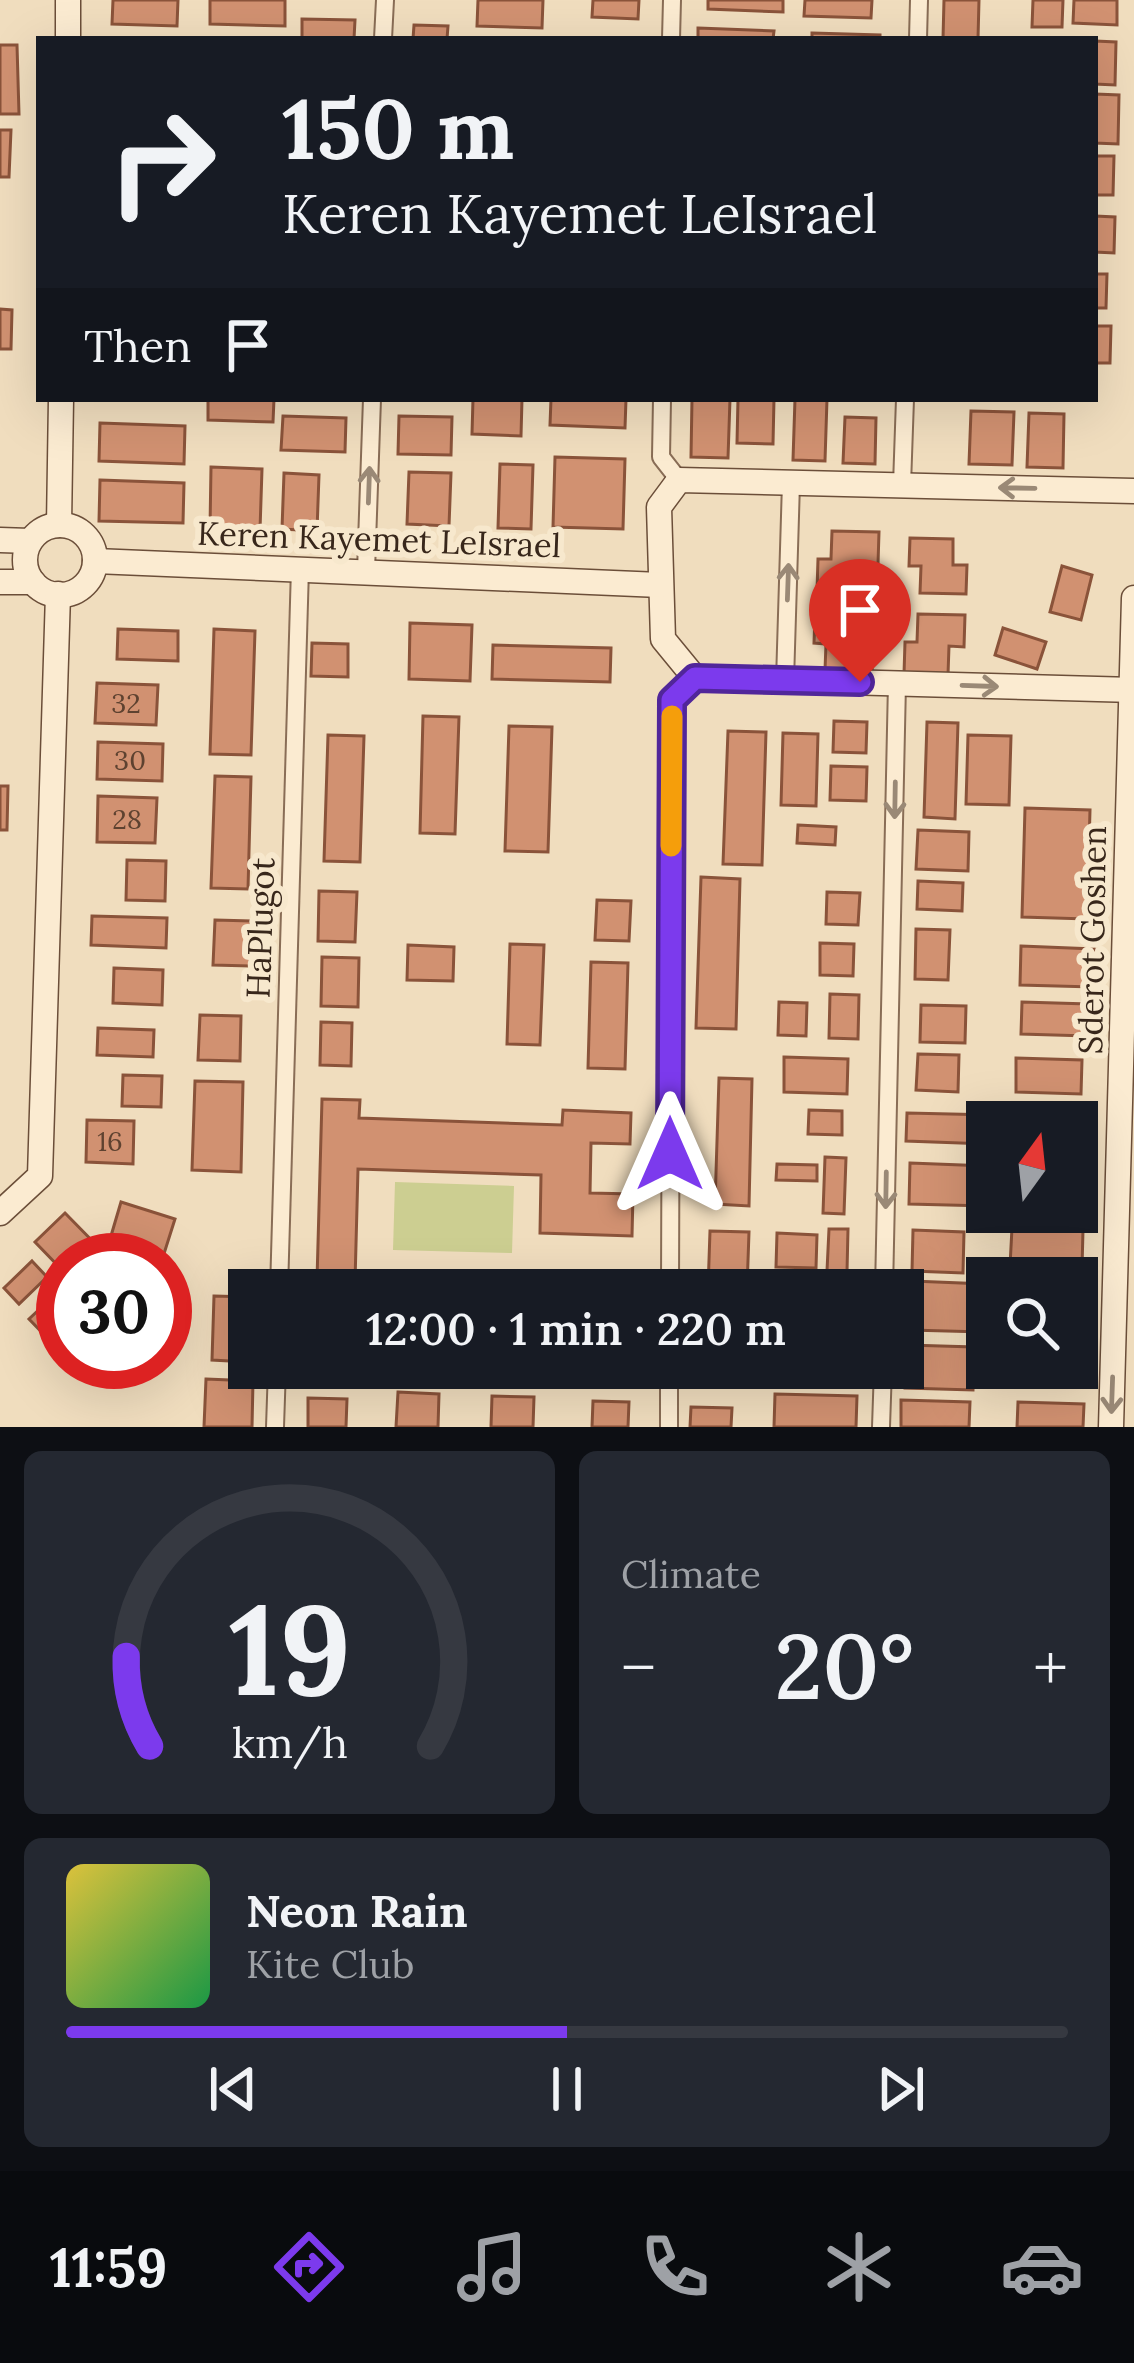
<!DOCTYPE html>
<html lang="en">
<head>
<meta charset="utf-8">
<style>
	:root { --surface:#171b24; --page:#242831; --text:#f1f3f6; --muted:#9ea1a6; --line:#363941; --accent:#7c3aed }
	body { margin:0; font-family:Lora,serif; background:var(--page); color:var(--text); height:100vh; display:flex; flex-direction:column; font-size:45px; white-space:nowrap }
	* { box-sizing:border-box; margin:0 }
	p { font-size:39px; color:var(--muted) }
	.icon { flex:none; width:66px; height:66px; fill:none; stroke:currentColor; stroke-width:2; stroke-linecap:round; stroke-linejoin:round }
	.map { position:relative; height:1427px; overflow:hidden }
	.side { display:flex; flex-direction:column; gap:24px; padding:24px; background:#0d0f14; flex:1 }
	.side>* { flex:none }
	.top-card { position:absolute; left:36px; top:36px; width:1062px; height:366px; border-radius:0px; box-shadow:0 12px 48px #0002; background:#171b24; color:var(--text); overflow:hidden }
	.needle { width:78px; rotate:15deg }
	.fabs { position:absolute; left:966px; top:1101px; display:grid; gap:24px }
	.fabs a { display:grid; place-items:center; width:132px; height:132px; border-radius:0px; background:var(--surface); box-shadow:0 12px 48px #0002; font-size:60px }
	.speed { position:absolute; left:36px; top:1233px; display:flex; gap:24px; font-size:60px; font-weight:700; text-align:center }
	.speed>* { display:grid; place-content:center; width:156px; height:156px; border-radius:50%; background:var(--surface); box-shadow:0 12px 48px #0002; line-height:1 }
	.speed .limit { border:18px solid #d22; background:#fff; color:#111 }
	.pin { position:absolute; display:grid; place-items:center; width:102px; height:102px; color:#fff; margin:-123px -51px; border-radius:50% 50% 50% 0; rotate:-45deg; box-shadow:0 0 12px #0007 }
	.pin .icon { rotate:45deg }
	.me { position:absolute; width:132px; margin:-66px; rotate:0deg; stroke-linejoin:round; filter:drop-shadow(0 0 9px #0008) }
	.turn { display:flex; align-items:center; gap:42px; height:252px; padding:0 48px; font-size:54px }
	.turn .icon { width:156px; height:156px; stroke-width:2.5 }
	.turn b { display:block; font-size:84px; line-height:102px }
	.then { display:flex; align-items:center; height:114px; padding:0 48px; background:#0003; gap:24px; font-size:45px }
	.big { font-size:90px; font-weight:600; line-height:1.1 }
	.side .widget { flex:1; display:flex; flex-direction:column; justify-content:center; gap:18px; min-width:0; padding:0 42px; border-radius:18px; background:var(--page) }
	.side .dial { align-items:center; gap:0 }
	.dial svg { height:312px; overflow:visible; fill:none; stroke:var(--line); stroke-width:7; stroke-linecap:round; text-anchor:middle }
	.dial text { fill:var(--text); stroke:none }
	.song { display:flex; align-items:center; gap:36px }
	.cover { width:144px; height:144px; border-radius:18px; background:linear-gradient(135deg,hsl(50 70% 55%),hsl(140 70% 35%)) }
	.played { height:12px; border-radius:6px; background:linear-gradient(90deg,var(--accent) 50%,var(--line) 50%) }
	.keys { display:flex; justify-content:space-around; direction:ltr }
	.heat { display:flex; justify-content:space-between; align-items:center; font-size:66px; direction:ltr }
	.side .tiles { flex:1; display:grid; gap:24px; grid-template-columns:1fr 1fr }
	.widget:last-child { grid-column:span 2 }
	.trip { position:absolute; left:228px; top:1269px; width:696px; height:120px; border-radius:0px; background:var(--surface); box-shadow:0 12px 48px #0002; font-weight:600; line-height:120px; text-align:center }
	.menu { display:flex; height:192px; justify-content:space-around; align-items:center; background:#090b0e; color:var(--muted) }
	.menu .icon { width:84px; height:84px }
	.menu .current { color:var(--accent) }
	.menu b { font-size:54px; color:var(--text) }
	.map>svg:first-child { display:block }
	.green { fill:#ccce91 }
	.building { fill:#d19171; stroke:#8a533a; stroke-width:3 }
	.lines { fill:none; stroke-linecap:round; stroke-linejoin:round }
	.street-casing { stroke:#896d56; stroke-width:20 }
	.secondary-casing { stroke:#6b4e39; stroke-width:27 }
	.street { stroke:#fbebd1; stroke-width:16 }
	.secondary { stroke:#fbebd1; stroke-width:24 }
	.oneway { stroke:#9a8976 }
	.route-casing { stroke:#51269a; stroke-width:30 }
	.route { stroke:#7c3aed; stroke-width:21 }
	.slow { stroke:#f59e0b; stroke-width:21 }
	.labels { text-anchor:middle; stroke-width:12; stroke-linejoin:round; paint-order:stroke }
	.number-label { font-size:27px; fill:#5e4230 }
	.street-label { font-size:33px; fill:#38271b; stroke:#f7e8cd }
</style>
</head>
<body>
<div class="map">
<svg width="1134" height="1427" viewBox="0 0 1134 1427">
	<rect width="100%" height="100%" fill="#f0ddbe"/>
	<!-- green -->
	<path class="green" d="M 395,1182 L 514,1186 L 512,1253 L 393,1250 Z"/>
	<!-- building -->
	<g class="building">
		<path d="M 113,0 L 178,0 L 177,26 L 112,24 Z"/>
		<path d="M 210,0 L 285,0 L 285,26 L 210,24 Z"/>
		<path d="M 478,0 L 543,0 L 542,28 L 477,26 Z"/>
		<path d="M 593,0 L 639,0 L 638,19 L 592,17 Z"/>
		<path d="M 708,0 L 783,0 L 783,12 L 708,9 Z"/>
		<path d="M 805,0 L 872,0 L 871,18 L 804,16 Z"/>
		<path d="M 944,0 L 979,0 L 978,39 L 943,39 Z"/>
		<path d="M 1033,0 L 1063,0 L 1062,27 L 1032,27 Z"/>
		<path d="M 1074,0 L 1117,0 L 1117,25 L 1073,23 Z"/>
		<path d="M 302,19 L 355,20 L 354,39 L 302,39 Z"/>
		<path d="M 414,25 L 448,26 L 447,39 L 413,39 Z"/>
		<path d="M 698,28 L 774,31 L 773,39 L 698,39 Z"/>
		<path d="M 812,33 L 880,35 L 880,39 L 812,39 Z"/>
		<path d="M 1095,41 L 1116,42 L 1115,85 L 1095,84 Z"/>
		<path d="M 0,45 L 17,45 L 19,114 L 0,114 Z"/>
		<path d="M 1095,94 L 1119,95 L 1118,144 L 1095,143 Z"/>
		<path d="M 0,130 L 11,130 L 9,177 L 0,177 Z"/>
		<path d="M 1095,156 L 1114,156 L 1113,195 L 1095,195 Z"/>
		<path d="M 1095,216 L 1115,217 L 1114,253 L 1095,252 Z"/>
		<path d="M 1095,274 L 1107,274 L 1106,308 L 1095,308 Z"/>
		<path d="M 0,309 L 12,310 L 11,349 L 0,349 Z"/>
		<path d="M 1095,326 L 1111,326 L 1110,363 L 1095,363 Z"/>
		<path d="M 208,399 L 274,399 L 273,422 L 208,420 Z"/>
		<path d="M 473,399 L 522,399 L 521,436 L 472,434 Z"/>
		<path d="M 551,399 L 626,399 L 625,428 L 550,425 Z"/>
		<path d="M 692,399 L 730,399 L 728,458 L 691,457 Z"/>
		<path d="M 738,399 L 774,399 L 773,444 L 737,443 Z"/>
		<path d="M 795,399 L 827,399 L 825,461 L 793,460 Z"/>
		<path d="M 971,411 L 1014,412 L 1012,465 L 969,464 Z"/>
		<path d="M 1029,413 L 1064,414 L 1063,468 L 1027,467 Z"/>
		<path d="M 283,416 L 346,418 L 345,452 L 281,450 Z"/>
		<path d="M 399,416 L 452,417 L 451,455 L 398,454 Z"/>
		<path d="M 845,417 L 876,418 L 875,464 L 843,463 Z"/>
		<path d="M 100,423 L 185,426 L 184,464 L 99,461 Z"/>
		<path d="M 555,457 L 625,459 L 623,529 L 553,527 Z"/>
		<path d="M 500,464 L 533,465 L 531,529 L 498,528 Z"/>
		<path d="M 211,467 L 262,469 L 260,530 L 210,528 Z"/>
		<path d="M 409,472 L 451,473 L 449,526 L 407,524 Z"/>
		<path d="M 284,473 L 319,475 L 317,531 L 282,529 Z"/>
		<path d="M 100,480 L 184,483 L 183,523 L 99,521 Z"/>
		<path d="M 832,531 L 879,532 L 878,564 L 863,563 L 862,592 L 817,591 L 818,559 L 831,559 Z"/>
		<path d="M 910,538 L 953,539 L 953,565 L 967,565 L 966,594 L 920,593 L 921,566 L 909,566 Z"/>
		<path d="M 1062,566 L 1092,575 L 1081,620 L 1050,612 Z"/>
		<path d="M 918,614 L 965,615 L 964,647 L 949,646 L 948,675 L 904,674 L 905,642 L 917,642 Z"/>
		<path d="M 815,615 L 859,617 L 858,642 L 873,643 L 872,672 L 825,670 L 826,644 L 814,643 Z"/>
		<path d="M 410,623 L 472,625 L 470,681 L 409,679 Z"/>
		<path d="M 1003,628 L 1046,642 L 1037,669 L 995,655 Z"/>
		<path d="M 118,629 L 178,631 L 178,661 L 117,659 Z"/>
		<path d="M 214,629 L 255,631 L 251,755 L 210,754 Z"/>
		<path d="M 312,643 L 348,644 L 348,677 L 311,676 Z"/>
		<path d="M 493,645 L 611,648 L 610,682 L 492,679 Z"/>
		<path d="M 97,683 L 158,685 L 156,725 L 95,723 Z"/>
		<path d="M 423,716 L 459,717 L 455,834 L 420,833 Z"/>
		<path d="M 834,721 L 867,722 L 866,753 L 833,752 Z"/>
		<path d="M 927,722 L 958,723 L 955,819 L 924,817 Z"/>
		<path d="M 509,726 L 552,727 L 548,852 L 505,851 Z"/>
		<path d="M 728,731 L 766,732 L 762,865 L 723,864 Z"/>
		<path d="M 783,733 L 818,734 L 816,806 L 781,805 Z"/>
		<path d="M 328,735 L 364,736 L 360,862 L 324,861 Z"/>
		<path d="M 968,735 L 1011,736 L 1009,805 L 966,804 Z"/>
		<path d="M 98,742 L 163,744 L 162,781 L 97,779 Z"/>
		<path d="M 831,766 L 867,767 L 866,801 L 830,800 Z"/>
		<path d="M 215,776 L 251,777 L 248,889 L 211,888 Z"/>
		<path d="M 0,786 L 8,786 L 7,830 L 0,830 Z"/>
		<path d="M 98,796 L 157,798 L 155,843 L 97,842 Z"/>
		<path d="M 1025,808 L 1090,810 L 1087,919 L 1022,917 Z"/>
		<path d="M 798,825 L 836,827 L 835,845 L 797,843 Z"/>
		<path d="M 918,830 L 969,832 L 968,871 L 916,869 Z"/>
		<path d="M 127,860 L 166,861 L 165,901 L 126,900 Z"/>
		<path d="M 701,877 L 740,879 L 736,1029 L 696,1028 Z"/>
		<path d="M 918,881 L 963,883 L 962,911 L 917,909 Z"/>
		<path d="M 319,891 L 357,892 L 355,942 L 318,941 Z"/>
		<path d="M 827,892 L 860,893 L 858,925 L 826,924 Z"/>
		<path d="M 597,900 L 631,901 L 629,941 L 595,940 Z"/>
		<path d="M 92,916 L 167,918 L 166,948 L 91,945 Z"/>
		<path d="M 215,920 L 251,921 L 250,966 L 213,965 Z"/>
		<path d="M 916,929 L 950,930 L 948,980 L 915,979 Z"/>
		<path d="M 820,943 L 854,944 L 853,976 L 820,975 Z"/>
		<path d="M 510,944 L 544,945 L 540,1045 L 507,1044 Z"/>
		<path d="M 408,945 L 454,947 L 453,981 L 407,980 Z"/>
		<path d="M 1021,946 L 1094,949 L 1093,987 L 1020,985 Z"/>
		<path d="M 322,957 L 359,958 L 358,1007 L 321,1006 Z"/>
		<path d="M 591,962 L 628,963 L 625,1069 L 588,1068 Z"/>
		<path d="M 114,968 L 163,970 L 162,1005 L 113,1003 Z"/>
		<path d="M 830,994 L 859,995 L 858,1039 L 829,1038 Z"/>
		<path d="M 779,1002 L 807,1003 L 806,1036 L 778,1035 Z"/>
		<path d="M 1022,1002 L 1088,1004 L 1087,1036 L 1021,1034 Z"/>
		<path d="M 921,1005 L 966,1006 L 965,1043 L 920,1042 Z"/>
		<path d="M 200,1015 L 241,1016 L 240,1061 L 198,1060 Z"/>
		<path d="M 321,1022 L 352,1023 L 351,1066 L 320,1065 Z"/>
		<path d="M 98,1028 L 154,1030 L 153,1057 L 97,1055 Z"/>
		<path d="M 918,1054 L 959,1055 L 958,1092 L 916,1090 Z"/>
		<path d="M 784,1057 L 848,1059 L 847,1094 L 784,1092 Z"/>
		<path d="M 1016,1058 L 1082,1060 L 1081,1094 L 1016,1092 Z"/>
		<path d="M 123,1075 L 162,1076 L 161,1107 L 122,1106 Z"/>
		<path d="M 719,1078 L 752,1079 L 749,1206 L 715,1204 Z"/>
		<path d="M 195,1081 L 243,1082 L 241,1172 L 192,1170 Z"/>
		<path d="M 322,1099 L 360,1100 L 359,1118 L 562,1125 L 563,1110 L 631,1113 L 630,1144 L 591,1143 L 590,1193 L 633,1194 L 632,1236 L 540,1233 L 541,1175 L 358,1169 L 355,1282 L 317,1280 Z"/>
		<path d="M 809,1110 L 842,1111 L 842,1135 L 808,1134 Z"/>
		<path d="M 907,1113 L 993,1115 L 993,1122 L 987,1122 L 987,1144 L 906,1141 Z"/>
		<path d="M 1013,1116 L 1082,1118 L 1081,1146 L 1077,1122 L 1013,1122 Z"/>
		<path d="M 87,1120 L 134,1121 L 133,1164 L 86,1162 Z"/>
		<path d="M 825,1157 L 846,1158 L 844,1214 L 823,1213 Z"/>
		<path d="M 910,1163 L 987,1166 L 987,1206 L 909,1204 Z"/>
		<path d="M 777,1164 L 817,1165 L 817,1181 L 776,1180 Z"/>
		<path d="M 121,1202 L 175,1219 L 162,1260 L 108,1246 Z"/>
		<path d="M 65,1213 L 111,1260 L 63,1260 L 63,1271 L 35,1242 Z"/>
		<path d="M 1012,1228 L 1083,1230 L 1082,1268 L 1010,1266 Z"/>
		<path d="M 829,1229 L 848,1229 L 847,1272 L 827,1271 Z"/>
		<path d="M 913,1230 L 964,1232 L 963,1273 L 912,1271 Z"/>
		<path d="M 710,1231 L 749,1232 L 747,1290 L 708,1290 Z"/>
		<path d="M 777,1233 L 817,1235 L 816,1268 L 776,1267 Z"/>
		<path d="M 32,1261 L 47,1277 L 19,1304 L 4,1288 Z"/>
		<path d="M 786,1281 L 854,1283 L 854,1290 L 786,1290 Z"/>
		<path d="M 912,1281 L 985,1284 L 983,1332 L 910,1330 Z"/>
		<path d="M 62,1288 L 63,1346 L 59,1350 L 29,1319 Z"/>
		<path d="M 214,1296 L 249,1297 L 247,1362 L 212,1360 Z"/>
		<path d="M 907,1345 L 974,1347 L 973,1390 L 905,1388 Z"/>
		<path d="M 1077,1345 L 1089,1345 L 1087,1384 L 1009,1382 L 1009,1368 L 1077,1368 Z"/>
		<path d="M 706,1368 L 744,1368 L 744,1378 L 706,1377 Z"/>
		<path d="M 807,1368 L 849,1368 L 848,1385 L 807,1383 Z"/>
		<path d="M 206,1379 L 253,1381 L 252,1427 L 204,1427 Z"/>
		<path d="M 398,1392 L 439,1394 L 438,1427 L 396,1427 Z"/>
		<path d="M 775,1394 L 857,1396 L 856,1427 L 774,1427 Z"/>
		<path d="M 492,1396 L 534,1397 L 533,1427 L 491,1427 Z"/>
		<path d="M 308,1398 L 347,1399 L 346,1427 L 308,1427 Z"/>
		<path d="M 901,1400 L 970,1402 L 969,1427 L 901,1427 Z"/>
		<path d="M 593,1401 L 629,1402 L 628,1427 L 592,1427 Z"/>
		<path d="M 1018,1402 L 1084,1404 L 1083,1427 L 1017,1427 Z"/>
		<path d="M 691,1407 L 732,1408 L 731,1427 L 690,1427 Z"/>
	</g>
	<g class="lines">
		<defs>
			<g id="street">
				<path d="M 383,39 L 385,0"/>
				<path d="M 671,39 L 672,0"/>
				<path d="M 918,39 L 919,0"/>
				<path d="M 662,399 L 661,457 L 679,480"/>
				<path d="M 902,485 L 905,399"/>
				<path d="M 366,571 L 372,399"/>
				<path d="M 785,681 L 791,483"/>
				<path d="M 279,1290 L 300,568"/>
				<path d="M 670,1290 L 672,700 L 695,678"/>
				<path d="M 884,1290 L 897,683"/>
				<path d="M 275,1427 L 277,1368"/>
				<path d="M 669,1427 L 669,1368"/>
				<path d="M 881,1427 L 883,1368"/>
			</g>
			<g id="secondary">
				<path d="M 68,39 L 68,0"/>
				<path d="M 1134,491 L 679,480 L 659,507 L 663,639 L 695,678 L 1134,690"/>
				<path d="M 59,525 L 61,399"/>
				<circle cx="60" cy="560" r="35"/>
				<path d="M 0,540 L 30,541"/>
				<path d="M 95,561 L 660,585"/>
				<path d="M 0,582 L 33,582"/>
				<path d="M 0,1213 L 40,1176 L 58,594"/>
				<path d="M 1111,1427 L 1134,598"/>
			</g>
		</defs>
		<!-- street casing -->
		<use href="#street" class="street-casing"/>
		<!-- secondary casing -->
		<use href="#secondary" class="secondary-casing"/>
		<!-- street -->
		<use href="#street" class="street"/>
		<!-- secondary -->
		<use href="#secondary" class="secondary"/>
	</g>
	<!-- one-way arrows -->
	<defs><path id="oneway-shaft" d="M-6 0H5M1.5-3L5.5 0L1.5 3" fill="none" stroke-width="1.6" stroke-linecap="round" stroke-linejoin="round" transform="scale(3)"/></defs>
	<g class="oneway">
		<use href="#oneway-shaft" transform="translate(369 485) rotate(-88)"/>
		<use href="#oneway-shaft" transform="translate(1017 488) rotate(-179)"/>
		<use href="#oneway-shaft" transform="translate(788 582) rotate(-88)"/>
		<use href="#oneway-shaft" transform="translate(980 686) rotate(2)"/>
		<use href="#oneway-shaft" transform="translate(895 800) rotate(91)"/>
		<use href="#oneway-shaft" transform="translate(886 1190) rotate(91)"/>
		<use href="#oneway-shaft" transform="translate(1112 1395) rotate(92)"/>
	</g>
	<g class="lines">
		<defs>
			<path id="route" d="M 670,1154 L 672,700 L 695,678 L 860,682"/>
		</defs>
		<!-- route casing -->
		<use href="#route" class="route-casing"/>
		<!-- route -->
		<use href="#route" class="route"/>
		<!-- slow -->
		<path class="slow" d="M 671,846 L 672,716"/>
	</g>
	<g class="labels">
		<!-- number labels -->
		<g class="number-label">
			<text x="126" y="713">32</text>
			<text x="130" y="770">30</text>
			<text x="127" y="829">28</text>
			<text x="110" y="1151">16</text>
		</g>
		<!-- street labels -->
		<g class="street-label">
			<text transform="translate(379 539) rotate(2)" y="12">Keren Kayemet LeIsrael</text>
			<text transform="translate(260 928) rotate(-88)" y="12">HaPlugot</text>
			<text transform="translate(1092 940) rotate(-89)" y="12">Sderot Goshen</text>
		</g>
	</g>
</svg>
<div class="fabs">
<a><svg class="needle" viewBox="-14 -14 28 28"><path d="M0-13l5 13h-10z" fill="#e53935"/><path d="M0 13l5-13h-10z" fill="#9ea1a6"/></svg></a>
<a><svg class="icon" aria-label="search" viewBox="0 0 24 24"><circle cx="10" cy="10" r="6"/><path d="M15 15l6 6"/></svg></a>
</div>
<div class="speed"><div class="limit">30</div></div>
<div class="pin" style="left:860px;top:682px;background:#d93025"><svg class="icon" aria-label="arrive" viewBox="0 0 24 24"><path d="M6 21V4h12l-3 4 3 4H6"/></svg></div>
<svg class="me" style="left:670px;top:1154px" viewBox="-20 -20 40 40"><path d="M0-17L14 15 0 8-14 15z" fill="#7c3aed" stroke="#fff" stroke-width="4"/></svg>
<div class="trip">12:00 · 1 min · 220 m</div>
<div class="top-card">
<div class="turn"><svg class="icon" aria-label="right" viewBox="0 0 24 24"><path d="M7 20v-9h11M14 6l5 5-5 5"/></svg><div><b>150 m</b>Keren Kayemet LeIsrael</div></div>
<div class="then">Then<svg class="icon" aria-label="arrive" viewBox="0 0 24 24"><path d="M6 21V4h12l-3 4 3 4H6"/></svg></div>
</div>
</div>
<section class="side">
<div class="tiles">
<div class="widget dial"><svg viewBox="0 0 100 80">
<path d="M14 69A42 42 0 1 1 86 69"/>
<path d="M14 69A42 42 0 0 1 8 46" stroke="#7c3aed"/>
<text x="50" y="56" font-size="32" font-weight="700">19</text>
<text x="50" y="72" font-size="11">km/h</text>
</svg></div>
<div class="widget"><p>Climate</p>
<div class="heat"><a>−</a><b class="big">20°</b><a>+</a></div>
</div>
<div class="widget">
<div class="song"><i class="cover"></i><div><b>Neon Rain</b><p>Kite Club</p></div></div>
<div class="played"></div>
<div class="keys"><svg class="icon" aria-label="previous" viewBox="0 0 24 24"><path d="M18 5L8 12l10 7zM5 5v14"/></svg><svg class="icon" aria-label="pause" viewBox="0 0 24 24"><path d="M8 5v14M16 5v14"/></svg><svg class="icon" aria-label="next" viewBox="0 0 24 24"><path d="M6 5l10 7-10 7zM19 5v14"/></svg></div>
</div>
</div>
</section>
<nav class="menu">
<b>11:59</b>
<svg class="icon current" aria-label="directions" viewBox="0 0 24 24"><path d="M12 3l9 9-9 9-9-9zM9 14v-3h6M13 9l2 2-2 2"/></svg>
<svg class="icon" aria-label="music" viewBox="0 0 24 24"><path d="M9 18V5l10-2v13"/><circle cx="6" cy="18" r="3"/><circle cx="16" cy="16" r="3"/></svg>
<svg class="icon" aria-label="phone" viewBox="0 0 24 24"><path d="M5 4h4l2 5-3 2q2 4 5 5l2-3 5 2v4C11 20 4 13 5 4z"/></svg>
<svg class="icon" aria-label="climate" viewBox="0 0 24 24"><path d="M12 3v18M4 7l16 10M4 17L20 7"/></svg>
<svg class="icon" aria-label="car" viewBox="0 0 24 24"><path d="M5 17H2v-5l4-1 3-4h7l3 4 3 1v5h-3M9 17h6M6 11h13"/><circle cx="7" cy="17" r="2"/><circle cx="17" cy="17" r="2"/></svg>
</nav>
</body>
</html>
